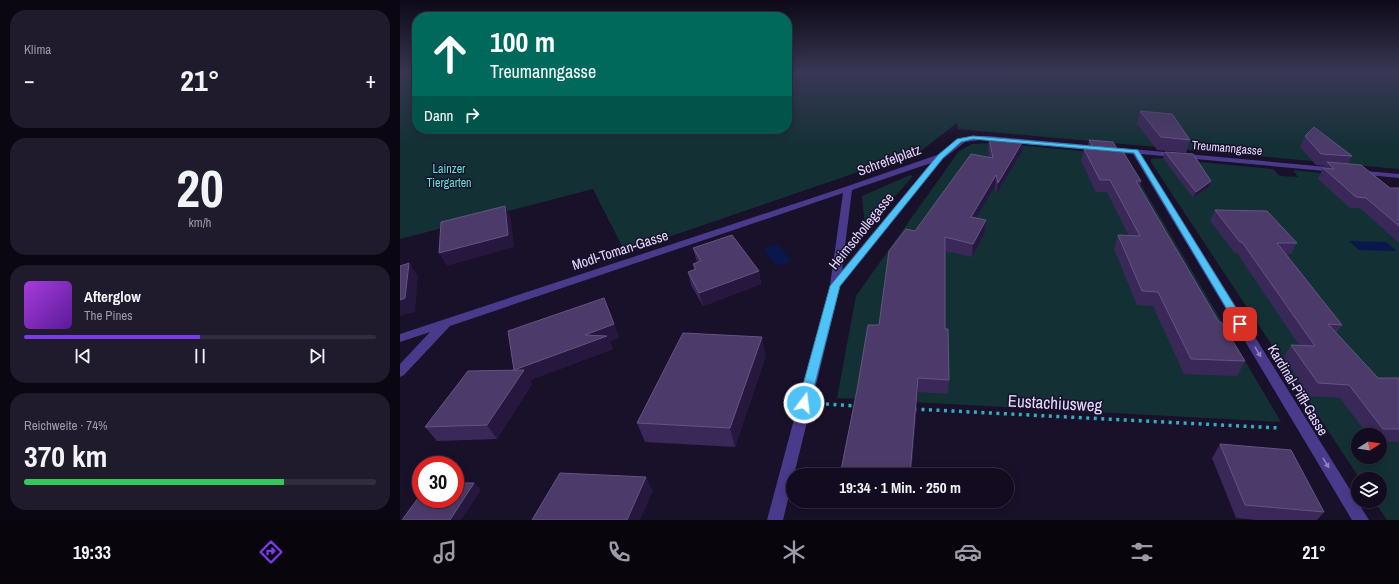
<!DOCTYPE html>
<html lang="de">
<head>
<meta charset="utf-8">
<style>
	:root { --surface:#130c20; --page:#201a2d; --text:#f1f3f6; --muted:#9d9ba5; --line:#322c3e; --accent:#7c3aed }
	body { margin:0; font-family:"Archivo Narrow",sans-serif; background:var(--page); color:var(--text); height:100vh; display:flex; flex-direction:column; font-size:15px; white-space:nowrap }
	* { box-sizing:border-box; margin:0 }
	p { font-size:13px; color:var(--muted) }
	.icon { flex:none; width:22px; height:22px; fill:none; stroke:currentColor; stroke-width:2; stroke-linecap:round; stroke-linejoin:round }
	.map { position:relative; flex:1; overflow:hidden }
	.sheet { display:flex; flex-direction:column; gap:10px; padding:10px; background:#0a0712; width:400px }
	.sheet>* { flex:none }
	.guide { position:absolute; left:12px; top:12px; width:380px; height:122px; border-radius:16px; box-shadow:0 2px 10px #0003,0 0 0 1px var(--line); background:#00695c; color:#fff; overflow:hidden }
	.needle { width:26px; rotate:78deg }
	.buttons { position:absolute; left:951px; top:428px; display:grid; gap:8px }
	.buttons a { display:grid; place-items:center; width:36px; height:36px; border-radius:50%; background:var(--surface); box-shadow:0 2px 10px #0003,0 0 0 1px var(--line); font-size:20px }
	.speed { position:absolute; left:12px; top:456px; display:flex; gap:8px; font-size:20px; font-weight:700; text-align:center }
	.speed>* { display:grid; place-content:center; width:52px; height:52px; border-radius:50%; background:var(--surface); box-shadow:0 2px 10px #0003,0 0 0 1px var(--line); line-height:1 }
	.speed .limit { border:6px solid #d22; background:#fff; color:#111 }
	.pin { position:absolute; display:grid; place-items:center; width:34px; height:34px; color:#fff; margin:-17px; border-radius:8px; box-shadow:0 2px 6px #0006 }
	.me { position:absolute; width:44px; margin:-22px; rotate:15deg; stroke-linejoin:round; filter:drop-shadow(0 0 3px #0008) }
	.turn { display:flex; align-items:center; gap:14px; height:84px; padding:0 12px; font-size:18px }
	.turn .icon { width:52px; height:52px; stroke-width:2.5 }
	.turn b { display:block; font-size:28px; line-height:34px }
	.then { display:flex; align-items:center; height:38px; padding:0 12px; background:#0003; gap:8px; font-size:15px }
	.big { font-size:30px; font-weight:800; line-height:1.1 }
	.sheet .widget { flex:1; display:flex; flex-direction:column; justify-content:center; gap:6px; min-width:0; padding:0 14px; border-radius:16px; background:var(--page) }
	.sheet .dial { align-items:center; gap:0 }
	.dial b { font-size:52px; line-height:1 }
	.song { display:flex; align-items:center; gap:12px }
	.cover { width:48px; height:48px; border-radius:6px; background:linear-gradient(135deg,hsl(280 70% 55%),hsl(270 70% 35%)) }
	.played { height:4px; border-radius:2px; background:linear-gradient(90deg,var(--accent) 50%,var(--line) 50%) }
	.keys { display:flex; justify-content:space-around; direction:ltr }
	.heat { display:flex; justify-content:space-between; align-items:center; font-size:22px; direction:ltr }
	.charge { height:6px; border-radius:3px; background:linear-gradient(90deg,#34c759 74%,var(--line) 0) }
	.trip { position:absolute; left:386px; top:468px; width:228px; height:40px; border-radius:20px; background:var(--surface); box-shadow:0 2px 10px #0003,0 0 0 1px var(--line); font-weight:800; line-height:40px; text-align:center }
	.tab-bar { display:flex; height:64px; justify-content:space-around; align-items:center; background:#08050d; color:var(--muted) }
	.tab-bar .icon { width:28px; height:28px }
	.tab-bar .active { color:var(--accent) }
	.tab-bar b { font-size:18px; color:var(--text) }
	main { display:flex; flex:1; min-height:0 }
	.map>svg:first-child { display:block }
	.green { fill:#133135; fill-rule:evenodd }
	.water { fill:#09174a }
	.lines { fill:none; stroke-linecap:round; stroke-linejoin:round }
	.path { stroke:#2db1c0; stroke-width:3.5; stroke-dasharray:3 4.5; stroke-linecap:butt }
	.minor { fill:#4a3a8b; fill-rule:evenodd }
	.wall { fill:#3a2859 }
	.shaded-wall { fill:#25173e }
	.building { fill:#4c3b6a; stroke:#645482 }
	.oneway { fill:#8f82bf }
	.route { fill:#4fc3f7; stroke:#337fa1 }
	.labels { text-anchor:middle; stroke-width:3; stroke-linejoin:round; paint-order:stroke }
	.far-street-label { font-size:12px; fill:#e4d9ff; stroke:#19102a }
	.far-park-label { font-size:12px; fill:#61e4d8; stroke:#19102a }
	.street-label { font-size:14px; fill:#e4d9ff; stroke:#19102a }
	.near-street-label { font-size:17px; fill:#e4d9ff; stroke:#19102a }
</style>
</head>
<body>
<main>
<section class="sheet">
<div class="widget"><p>Klima</p>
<div class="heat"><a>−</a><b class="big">21°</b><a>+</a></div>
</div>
<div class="widget dial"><b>20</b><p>km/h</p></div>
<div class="widget">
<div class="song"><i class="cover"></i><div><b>Afterglow</b><p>The Pines</p></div></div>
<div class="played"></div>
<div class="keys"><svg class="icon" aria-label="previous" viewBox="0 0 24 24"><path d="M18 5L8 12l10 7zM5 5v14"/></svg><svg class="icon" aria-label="pause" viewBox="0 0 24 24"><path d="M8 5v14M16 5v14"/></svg><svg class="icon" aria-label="next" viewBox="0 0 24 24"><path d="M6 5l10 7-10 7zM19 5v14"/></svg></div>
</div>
<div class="widget"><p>Reichweite · 74%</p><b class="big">370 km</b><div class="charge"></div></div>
</section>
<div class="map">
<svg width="999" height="520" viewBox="0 0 999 520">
	<rect width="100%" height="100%" fill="#19102a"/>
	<!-- green -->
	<g class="green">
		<path d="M 0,72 L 17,72 L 17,129 L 387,129 L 387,72 L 999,72 L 999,169 L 558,129 L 557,123 L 522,150 L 225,252 L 193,189 L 0,239 Z"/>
		<path d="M 594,143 L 714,154 L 726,159 L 881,422 L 437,398 L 456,296 L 559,151 L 572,144 Z"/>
		<path d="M 758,158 L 873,169 L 880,176 L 898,177 L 893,170 L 976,179 L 999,194 L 999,520 L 987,520 L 974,501 L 980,501 L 980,479 L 960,479 L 751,162 L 751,159 ZM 958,435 L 980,435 L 980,457 L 958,457 Z"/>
		<path d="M 510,175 L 513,176 L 470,225 L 465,226 L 462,196 Z"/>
	</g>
	<!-- water -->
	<g class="water">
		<path d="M 949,241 L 986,242 L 997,251 L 959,250 Z"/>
		<path d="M 378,244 L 392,261 L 377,266 L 363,249 Z"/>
	</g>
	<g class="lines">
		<!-- path -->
		<g class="path">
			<path d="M 426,404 L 457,406"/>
			<path d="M 514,409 L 879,428"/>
		</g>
		<!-- minor -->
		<g class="minor">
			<path d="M 573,136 L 589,136 L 939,168 L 940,170 L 936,172 L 741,154 L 969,520 L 952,520 L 733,154 L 580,140 L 565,142 L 543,159 L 440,287 L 383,520 L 367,520 L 430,285 L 443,193 L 50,326 L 4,375 L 0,377 L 0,364 L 30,332 L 0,342 L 0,334 L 445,187 L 537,155 L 555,142 ZM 531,163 L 442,270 L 452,190 Z"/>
			<path d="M 955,170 L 999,174 L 999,178 L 958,174 L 955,174 Z"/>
		</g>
	</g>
	<!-- wall -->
	<g class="wall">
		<path d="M 740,111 L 790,140 L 786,153 L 757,150 L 737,124 Z"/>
		<path d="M 905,136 L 952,156 L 948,164 L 990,188 L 999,188 L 999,243 L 960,208 L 950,208 L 918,179 L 923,168 L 924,168 L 926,166 L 916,165 L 900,147 Z"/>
		<path d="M 589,138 L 622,152 L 596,195 L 595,186 L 576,218 L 586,220 L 585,233 L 572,257 L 545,251 L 545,329 L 549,380 L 548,394 L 518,392 L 511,475 L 440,475 L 479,325 L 515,231 L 589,157 L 588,149 Z"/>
		<path d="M 689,140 L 718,150 L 741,181 L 740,186 L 819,322 L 845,361 L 837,376 L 784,374 L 753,306 L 737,305 L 714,249 L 718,235 L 729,236 L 707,192 L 696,192 L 681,161 L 684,149 L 687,149 Z"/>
		<path d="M 765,152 L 809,187 L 793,198 L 763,158 Z"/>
		<path d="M 815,210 L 897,243 L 891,254 L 886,254 L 942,325 L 936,333 L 978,378 L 999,378 L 999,442 L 980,441 L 980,435 L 968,435 L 940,398 L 909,396 L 884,357 L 891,345 L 899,345 L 837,253 L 835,253 L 810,221 Z"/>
		<path d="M 293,248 L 359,271 L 361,284 L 303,306 L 291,285 L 288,272 L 294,270 L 293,264 L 297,262 Z"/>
		<path d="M 204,298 L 219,337 L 210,341 L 213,349 L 130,380 L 132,384 L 97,439 L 37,441 L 25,427 L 115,370 Z"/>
		<path d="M 366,355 L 335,447 L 245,442 L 237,423 Z"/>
		<path d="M 820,444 L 924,512 L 917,520 L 856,520 L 836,518 L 812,458 Z"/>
	</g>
	<!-- shaded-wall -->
	<g class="shaded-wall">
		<path d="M 623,141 L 622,152 L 596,195 L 598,183 Z"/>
		<path d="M 596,175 L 595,186 L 570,229 L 571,217 Z"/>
		<path d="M 811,181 L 809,187 L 793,198 L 796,192 Z"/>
		<path d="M 105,206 L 111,218 L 114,247 L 47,266 L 39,253 Z"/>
		<path d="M 586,220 L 585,233 L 572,257 L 573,244 Z"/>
		<path d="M 9,263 L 18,276 L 15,312 L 0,316 L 0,300 Z"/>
		<path d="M 359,271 L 361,284 L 303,306 L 299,293 Z"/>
		<path d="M 204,298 L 219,337 L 210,341 L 213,349 L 130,380 L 132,384 L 97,439 L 87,425 L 114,370 L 185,335 Z"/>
		<path d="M 362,337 L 366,355 L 335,447 L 330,428 Z"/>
		<path d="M 518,378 L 518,392 L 511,475 L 510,475 Z"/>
		<path d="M 246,477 L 253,491 L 240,520 L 227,520 Z"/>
		<path d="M 74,483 L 81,490 L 61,520 L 50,520 Z"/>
	</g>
	<!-- building -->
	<g class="building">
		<path d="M 740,111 L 772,114 L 790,140 L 761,137 Z"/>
		<path d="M 914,127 L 952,156 L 921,154 L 905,136 Z"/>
		<path d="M 589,138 L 623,141 L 598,183 L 596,175 L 571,217 L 586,220 L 573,244 L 545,237 L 545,329 L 548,329 L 549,380 L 518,378 L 510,475 L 440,475 L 457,390 L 468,325 L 479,325 L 489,251 L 506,229 L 515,231 L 571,154 L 593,158 Z"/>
		<path d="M 689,140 L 713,142 L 718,150 L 722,150 L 741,181 L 736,181 L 819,322 L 821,322 L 845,361 L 791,359 L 758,292 L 742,291 L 718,235 L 740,236 L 710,180 L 700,180 L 684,149 L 694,149 Z"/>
		<path d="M 765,152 L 793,154 L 811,181 L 796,192 Z"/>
		<path d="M 927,162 L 961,165 L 990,188 L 999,188 L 999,226 L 966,198 L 956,197 L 923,168 L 934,169 Z"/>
		<path d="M 105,206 L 108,235 L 39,253 L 41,222 Z"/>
		<path d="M 815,210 L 867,211 L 897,243 L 877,243 L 942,325 L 928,324 L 978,378 L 999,378 L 999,429 L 983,429 L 949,385 L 918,383 L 891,345 L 915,346 L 842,242 L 840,242 Z"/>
		<path d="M 332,235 L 359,271 L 299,293 L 288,272 L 296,269 L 293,264 L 301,261 L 293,248 Z"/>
		<path d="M 9,263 L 5,298 L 0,300 L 0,266 Z"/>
		<path d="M 204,298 L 214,324 L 185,335 L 207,336 L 114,370 L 108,331 Z"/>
		<path d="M 283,333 L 362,337 L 330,428 L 237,423 Z"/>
		<path d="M 124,370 L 87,425 L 25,427 L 68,371 Z"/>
		<path d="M 820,444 L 891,450 L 924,512 L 845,505 Z"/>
		<path d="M 160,473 L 246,477 L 227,520 L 132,520 Z"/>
		<path d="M 55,483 L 74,483 L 50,520 L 2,520 L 21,494 L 21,499 L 55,499 Z"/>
	</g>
	<!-- one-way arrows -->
	<defs><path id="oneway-solid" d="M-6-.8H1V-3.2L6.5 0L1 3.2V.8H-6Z"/></defs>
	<g class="oneway">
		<use href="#oneway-solid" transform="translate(858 352) rotate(59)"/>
		<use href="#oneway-solid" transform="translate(926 463) rotate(58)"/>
	</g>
	<!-- sky -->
	<linearGradient id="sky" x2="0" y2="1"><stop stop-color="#0e0917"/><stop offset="0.5" stop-color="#383755"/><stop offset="1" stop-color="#383755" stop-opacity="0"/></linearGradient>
	<rect width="999" height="145" fill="url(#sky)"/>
	<!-- route -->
	<path class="route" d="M 573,136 L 738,150 L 844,321 L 846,324 L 844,326 L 837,326 L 734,153 L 573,139 L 561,142 L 543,158 L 440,286 L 410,403 L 408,407 L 404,408 L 399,407 L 398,403 L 430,286 L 538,155 L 557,139 Z"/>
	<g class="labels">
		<!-- far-street labels -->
		<g class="far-street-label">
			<text transform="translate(827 148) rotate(5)" y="4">Treumanngasse</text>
		</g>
		<!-- far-park labels -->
		<g class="far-park-label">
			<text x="49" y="173">Lainzer<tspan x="49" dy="14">Tiergarten</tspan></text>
		</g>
		<!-- street labels -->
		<g class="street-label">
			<text transform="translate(489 160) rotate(-20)" y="5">Schrefelplatz</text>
			<text transform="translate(461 231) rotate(-51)" y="5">Heimschollegasse</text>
			<text transform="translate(220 250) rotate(-18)" y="5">Modl-Toman-Gasse</text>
			<text transform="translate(898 390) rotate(59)" y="5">Kardinal-Piffl-Gasse</text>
		</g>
		<!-- near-street labels -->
		<g class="near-street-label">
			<text transform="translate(655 403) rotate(3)" y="6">Eustachiusweg</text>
		</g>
	</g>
</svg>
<div class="buttons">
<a><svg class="needle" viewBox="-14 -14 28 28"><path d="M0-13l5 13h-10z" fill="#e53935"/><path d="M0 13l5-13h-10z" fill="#9d9ba5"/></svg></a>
<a><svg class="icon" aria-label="layers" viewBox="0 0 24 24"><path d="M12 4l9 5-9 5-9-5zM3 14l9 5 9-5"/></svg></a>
</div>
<div class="speed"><div class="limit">30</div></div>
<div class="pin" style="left:840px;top:324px;background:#d93025"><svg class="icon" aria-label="arrive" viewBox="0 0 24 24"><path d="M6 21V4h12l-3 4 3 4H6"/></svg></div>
<svg class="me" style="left:404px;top:403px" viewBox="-20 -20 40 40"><circle r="17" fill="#4fc3f7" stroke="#fff" stroke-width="3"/><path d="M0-11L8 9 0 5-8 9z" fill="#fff"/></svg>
<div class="trip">19:34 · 1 Min. · 250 m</div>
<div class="guide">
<div class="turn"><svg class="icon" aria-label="ahead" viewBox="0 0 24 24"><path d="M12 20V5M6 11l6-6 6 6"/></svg><div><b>100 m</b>Treumanngasse</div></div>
<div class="then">Dann<svg class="icon" aria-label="right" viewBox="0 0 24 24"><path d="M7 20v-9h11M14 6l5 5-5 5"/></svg></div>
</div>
</div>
</main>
<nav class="tab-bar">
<b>19:33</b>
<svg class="icon active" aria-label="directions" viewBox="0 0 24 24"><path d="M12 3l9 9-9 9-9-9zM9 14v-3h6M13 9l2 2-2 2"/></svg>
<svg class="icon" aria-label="music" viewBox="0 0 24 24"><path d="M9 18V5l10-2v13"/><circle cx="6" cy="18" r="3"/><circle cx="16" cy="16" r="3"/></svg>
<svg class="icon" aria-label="phone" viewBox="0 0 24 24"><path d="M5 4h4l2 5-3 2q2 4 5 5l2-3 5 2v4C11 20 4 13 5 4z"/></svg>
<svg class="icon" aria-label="climate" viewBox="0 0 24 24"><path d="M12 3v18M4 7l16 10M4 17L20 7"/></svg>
<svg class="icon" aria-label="car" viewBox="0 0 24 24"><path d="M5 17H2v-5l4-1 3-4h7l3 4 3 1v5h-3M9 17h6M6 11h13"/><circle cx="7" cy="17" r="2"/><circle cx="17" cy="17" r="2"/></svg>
<svg class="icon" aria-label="filters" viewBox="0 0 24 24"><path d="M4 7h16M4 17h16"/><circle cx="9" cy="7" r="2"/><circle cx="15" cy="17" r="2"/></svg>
<b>21°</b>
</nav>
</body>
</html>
